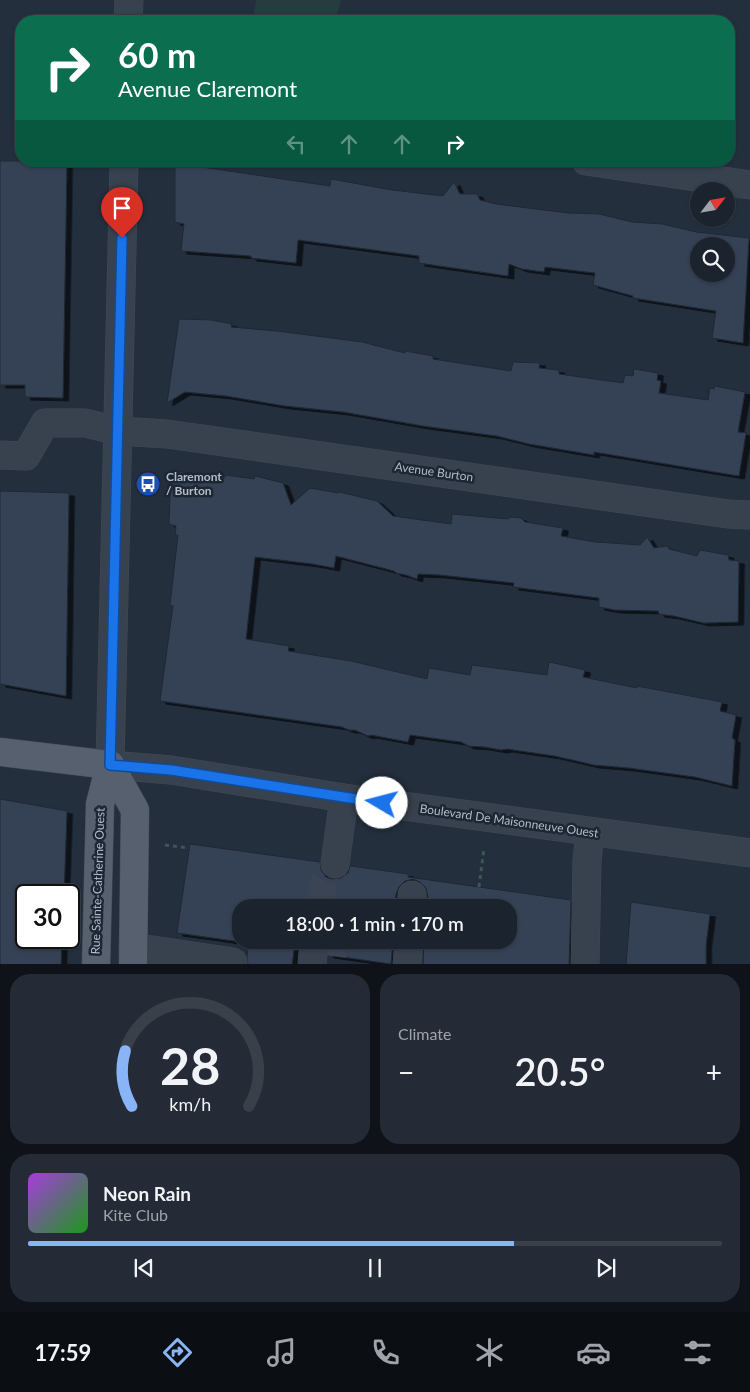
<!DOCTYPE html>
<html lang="en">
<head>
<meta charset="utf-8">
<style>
	:root { --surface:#1b232e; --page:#242b36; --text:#f1f3f6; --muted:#a0a4aa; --line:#39404a; --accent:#8ab4f8 }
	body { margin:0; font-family:Lato,sans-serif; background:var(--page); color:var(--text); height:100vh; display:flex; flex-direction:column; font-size:19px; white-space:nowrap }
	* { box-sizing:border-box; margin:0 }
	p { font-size:16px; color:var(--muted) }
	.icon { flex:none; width:28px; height:28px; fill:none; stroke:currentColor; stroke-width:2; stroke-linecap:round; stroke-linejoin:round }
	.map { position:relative; height:964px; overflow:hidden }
	.drawer { display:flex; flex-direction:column; gap:10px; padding:10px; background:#0f1319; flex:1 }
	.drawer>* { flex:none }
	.top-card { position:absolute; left:15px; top:15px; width:720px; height:152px; border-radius:20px; box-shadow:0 1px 4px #0004,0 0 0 1px var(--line); background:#0b6e4f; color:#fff; overflow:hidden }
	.needle { width:32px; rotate:59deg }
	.controls { position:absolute; left:690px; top:182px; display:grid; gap:10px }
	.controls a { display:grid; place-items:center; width:45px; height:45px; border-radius:50%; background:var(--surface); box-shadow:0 1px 4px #0004,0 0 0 1px var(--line); font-size:25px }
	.speed { position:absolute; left:15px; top:884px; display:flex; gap:10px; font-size:25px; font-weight:700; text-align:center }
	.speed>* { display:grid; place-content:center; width:65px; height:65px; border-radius:50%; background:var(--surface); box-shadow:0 1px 4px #0004,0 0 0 1px var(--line); line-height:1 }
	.speed .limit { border:2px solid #111; border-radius:8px; background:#fff; color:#111 }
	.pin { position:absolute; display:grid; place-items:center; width:42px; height:42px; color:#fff; margin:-51px -21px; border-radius:50% 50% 50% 0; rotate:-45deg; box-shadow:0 0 5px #0007 }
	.pin .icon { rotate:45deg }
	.me { position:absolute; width:55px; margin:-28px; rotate:278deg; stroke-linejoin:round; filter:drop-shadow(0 0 4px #0008) }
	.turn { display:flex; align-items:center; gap:18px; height:105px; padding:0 20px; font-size:22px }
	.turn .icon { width:65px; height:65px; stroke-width:2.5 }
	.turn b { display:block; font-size:35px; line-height:42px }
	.lanes { display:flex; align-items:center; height:48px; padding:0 20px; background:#0003; justify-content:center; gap:25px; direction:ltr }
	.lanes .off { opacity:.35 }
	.big { font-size:38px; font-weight:600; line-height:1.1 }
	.drawer .tile { flex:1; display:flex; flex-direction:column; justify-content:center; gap:8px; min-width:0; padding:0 18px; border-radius:20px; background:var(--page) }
	.drawer .dial { align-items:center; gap:0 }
	.dial svg { height:130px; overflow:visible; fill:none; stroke:var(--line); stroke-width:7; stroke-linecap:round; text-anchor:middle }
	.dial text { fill:var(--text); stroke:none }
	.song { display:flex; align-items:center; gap:15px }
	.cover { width:60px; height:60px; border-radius:8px; background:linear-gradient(135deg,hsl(280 70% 55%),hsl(120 70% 35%)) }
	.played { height:5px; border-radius:2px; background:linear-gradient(90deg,var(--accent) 70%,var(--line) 70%) }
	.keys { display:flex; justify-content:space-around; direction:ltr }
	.heat { display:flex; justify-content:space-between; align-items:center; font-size:28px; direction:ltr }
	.drawer .tiles { flex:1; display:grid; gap:10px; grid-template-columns:1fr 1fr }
	.tile:last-child { grid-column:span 2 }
	.trip { position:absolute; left:232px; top:899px; width:285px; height:50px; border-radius:20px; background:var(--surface); box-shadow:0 1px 4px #0004,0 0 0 1px var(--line); font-weight:600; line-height:50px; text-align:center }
	.menu { display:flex; height:80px; justify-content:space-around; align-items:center; background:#0b0e12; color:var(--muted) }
	.menu .icon { width:35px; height:35px }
	.menu .current { color:var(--accent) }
	.menu b { font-size:22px; color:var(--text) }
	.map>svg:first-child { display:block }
	.green { fill:#263c3f }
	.building { fill:#364354; stroke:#1f2835; fill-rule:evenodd; filter:url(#shadow) }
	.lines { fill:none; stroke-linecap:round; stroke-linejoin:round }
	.minor-tunnel { stroke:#3a4453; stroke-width:28; stroke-dasharray:28 14; stroke-linecap:butt }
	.minor-casing { stroke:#414a57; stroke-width:29 }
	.major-casing { stroke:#414a57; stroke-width:29 }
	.path { stroke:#3f5557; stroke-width:3; stroke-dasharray:4 4; stroke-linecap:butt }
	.minor { stroke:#38414e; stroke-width:28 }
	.major { stroke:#56606e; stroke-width:28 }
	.route-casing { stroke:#114b97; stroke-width:12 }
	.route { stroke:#1a73e8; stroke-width:9 }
	.labels { text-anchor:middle; stroke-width:5; stroke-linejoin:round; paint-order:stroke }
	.street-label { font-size:12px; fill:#b4bcc9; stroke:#1d2633 }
	.poi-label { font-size:12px; font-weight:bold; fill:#b4bcc9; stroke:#1d2633; text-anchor:start }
</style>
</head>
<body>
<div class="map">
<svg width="750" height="965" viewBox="0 0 750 965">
	<defs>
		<filter id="shadow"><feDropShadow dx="5.5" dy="3" stdDeviation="0" flood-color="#0009"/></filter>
	</defs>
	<rect width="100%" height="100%" fill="#242f3e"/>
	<!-- green -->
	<path class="green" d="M 256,0 L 341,0 L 335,21 L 253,21 Z"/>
	<!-- building -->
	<g class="building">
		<path d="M 0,161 L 67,161 L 63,398 L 25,397 L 25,385 L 0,385 Z"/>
		<path d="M 175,163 L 330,186 L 331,179 L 392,190 L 443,196 L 454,182 L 460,194 L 477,194 L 480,200 L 496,204 L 568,213 L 599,214 L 632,222 L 662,224 L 696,232 L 749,238 L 743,343 L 712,338 L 716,311 L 633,298 L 633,296 L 593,285 L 595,273 L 545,267 L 544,272 L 522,269 L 509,264 L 508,276 L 419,263 L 419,256 L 298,240 L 296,263 L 251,258 L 251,256 L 181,251 L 184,224 L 175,222 ZM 699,246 L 726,246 L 726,274 L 699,274 Z"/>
		<path d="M 179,319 L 211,320 L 232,324 L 231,327 L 277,331 L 362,342 L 405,353 L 405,351 L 433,356 L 433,359 L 511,371 L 513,362 L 540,363 L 539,368 L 559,370 L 559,374 L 623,383 L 625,375 L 633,376 L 634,369 L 658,373 L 657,380 L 661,381 L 659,393 L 708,400 L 710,388 L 714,389 L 715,386 L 745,392 L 738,432 L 746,433 L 739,476 L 594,452 L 594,455 L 529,444 L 497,436 L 423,426 L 343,412 L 285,406 L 226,396 L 185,392 L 167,403 Z"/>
		<path d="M 171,470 L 224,478 L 226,475 L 254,479 L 255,476 L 283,483 L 291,505 L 310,488 L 338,493 L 339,492 L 377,501 L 393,516 L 451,524 L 452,514 L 508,519 L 511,517 L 521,518 L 525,522 L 563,528 L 561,536 L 595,542 L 640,545 L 647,537 L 654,548 L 667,546 L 669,549 L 697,556 L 700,550 L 728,555 L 729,560 L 739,561 L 738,622 L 704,623 L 674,616 L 659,614 L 658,611 L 615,610 L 599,607 L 599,598 L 513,587 L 514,583 L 440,575 L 418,574 L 417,579 L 406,575 L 396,573 L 394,571 L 336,556 L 334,568 L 313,564 L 255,557 L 246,639 L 289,646 L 288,651 L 351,661 L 427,679 L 429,668 L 470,675 L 472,665 L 547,675 L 549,662 L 585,670 L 583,677 L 637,688 L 637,686 L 722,702 L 720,711 L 736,715 L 732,738 L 735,740 L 732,786 L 695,777 L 629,768 L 594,765 L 555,756 L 507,749 L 501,750 L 485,747 L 469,746 L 461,742 L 410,735 L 408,742 L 371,735 L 368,736 L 355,730 L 349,730 L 342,727 L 160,701 L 173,606 L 170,605 L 178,535 L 175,535 L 176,526 L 169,524 Z"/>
		<path d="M 0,491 L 69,493 L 66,696 L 0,684 Z"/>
		<path d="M 0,799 L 67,811 L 64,895 L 26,895 L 26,938 L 62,938 L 61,965 L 0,965 Z"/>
		<path d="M 190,844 L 320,862 L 321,870 L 326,877 L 332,879 L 341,878 L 348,873 L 350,866 L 408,874 L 408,877 L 571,900 L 569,965 L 423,965 L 424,940 L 509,940 L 509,908 L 427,908 L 428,896 L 426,888 L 420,882 L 413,879 L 405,881 L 399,887 L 396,894 L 395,908 L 241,908 L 241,940 L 305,940 L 300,945 L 298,950 L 294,950 L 292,965 L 248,965 L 247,956 L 249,943 L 177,933 Z"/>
		<path d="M 631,902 L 710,914 L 706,945 L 706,965 L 626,965 Z"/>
		<path d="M 322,940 L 393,940 L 391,964 L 328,955 L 327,947 Z"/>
	</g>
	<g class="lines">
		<!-- minor-tunnel -->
		<g class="minor-tunnel">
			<path d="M 320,908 L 324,882 L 335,864"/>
			<path d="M 332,956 L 334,940"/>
		</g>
		<defs>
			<g id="minor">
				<path d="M 128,21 L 129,0"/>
				<path d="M 124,161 L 110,765 L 171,770 L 344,798 L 750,853"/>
				<path d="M 586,161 L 750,185"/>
				<path d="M 0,455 L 26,456 L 45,423 L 85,423 L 118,431 L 167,434 L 728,514 L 750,515"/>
				<path d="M 335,864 L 344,798"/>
				<path d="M 411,908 L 412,895"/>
				<path d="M 133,947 L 233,962"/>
				<path d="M 312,965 L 313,953"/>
				<path d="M 407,965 L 409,940"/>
				<path d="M 585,965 L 587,861 L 590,832"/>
			</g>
			<g id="major">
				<path d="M 0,752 L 110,765"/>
				<path d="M 110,765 L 135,810 L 133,965"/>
				<path d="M 96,965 L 100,804 L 110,765"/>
			</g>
		</defs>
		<!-- minor casing -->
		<use href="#minor" class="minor-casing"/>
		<!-- major casing -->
		<use href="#major" class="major-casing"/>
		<!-- path -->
		<g class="path">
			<path d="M 165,845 L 189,848"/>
			<path d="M 479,887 L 484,848"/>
		</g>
		<!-- minor -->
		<use href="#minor" class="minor"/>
		<!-- major -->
		<use href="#major" class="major"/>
	</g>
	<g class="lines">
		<defs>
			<path id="route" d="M 122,238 L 110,765 L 171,770 L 382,803"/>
		</defs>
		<!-- route casing -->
		<use href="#route" class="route-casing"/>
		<!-- route -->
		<use href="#route" class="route"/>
	</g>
	<!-- icons -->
	<defs>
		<symbol id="bus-disc" viewBox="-11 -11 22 22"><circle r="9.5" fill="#1a4fb4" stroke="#1d2633"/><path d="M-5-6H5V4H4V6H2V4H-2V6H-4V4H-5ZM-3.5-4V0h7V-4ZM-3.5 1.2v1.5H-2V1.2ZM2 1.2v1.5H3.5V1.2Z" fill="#fff"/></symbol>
	</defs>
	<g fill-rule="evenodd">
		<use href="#bus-disc" x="134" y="470" width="28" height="28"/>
	</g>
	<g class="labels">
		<!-- street labels -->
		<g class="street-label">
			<text transform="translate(434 472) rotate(8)" y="4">Avenue Burton</text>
			<text transform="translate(509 821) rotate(8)" y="4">Boulevard De Maisonneuve Ouest</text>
			<text transform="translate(98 881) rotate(-88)" y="4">Rue Sainte-Catherine Ouest</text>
		</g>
		<!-- poi labels -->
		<g class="poi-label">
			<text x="166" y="481">Claremont<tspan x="166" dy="14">/ Burton</tspan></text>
		</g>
	</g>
</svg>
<div class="controls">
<a><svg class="needle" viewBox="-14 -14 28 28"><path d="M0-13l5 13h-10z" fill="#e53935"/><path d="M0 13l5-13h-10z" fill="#a0a4aa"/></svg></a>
<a><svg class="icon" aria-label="search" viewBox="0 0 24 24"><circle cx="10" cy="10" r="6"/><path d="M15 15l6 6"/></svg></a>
</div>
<div class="speed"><div class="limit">30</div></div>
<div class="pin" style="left:122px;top:238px;background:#d93025"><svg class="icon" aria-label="arrive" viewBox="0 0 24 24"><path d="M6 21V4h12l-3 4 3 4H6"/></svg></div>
<svg class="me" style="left:382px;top:803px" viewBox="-20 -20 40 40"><circle r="19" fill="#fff"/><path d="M0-13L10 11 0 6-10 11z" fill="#1a73e8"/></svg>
<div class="trip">18:00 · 1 min · 170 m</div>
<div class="top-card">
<div class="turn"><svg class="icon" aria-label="right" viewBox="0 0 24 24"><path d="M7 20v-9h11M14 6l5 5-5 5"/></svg><div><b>60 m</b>Avenue Claremont</div></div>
<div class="lanes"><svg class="icon off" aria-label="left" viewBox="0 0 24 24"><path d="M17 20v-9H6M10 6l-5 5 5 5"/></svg><svg class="icon off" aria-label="ahead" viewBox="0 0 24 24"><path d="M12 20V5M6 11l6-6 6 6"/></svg><svg class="icon off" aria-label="ahead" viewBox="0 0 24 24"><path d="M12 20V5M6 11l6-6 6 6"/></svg><svg class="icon" aria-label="right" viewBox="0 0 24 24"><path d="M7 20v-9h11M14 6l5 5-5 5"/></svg></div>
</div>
</div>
<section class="drawer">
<div class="tiles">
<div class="tile dial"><svg viewBox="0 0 100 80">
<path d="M14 69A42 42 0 1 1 86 69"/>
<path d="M14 69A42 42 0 0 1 10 35" stroke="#8ab4f8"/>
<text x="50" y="56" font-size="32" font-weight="700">28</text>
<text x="50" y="72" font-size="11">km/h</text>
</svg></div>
<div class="tile"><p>Climate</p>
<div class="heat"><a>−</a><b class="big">20.5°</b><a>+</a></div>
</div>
<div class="tile">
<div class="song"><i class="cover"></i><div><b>Neon Rain</b><p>Kite Club</p></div></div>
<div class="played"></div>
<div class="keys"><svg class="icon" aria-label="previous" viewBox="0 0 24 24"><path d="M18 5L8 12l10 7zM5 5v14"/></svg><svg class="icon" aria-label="pause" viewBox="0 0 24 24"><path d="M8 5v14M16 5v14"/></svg><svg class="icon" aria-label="next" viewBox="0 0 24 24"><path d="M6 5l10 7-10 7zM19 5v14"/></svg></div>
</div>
</div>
</section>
<nav class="menu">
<b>17:59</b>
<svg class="icon current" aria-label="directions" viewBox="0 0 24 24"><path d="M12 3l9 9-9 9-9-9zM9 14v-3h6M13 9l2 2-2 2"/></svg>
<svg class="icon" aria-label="music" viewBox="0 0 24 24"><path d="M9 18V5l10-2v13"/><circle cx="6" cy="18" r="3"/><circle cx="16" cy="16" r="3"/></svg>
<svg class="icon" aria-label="phone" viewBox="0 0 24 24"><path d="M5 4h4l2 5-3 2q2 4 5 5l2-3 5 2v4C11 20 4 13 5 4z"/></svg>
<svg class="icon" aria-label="climate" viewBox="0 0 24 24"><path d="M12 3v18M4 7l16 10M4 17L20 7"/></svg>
<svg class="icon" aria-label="car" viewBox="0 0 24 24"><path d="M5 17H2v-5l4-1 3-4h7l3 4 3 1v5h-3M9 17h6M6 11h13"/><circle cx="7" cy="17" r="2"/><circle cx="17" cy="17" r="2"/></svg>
<svg class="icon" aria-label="filters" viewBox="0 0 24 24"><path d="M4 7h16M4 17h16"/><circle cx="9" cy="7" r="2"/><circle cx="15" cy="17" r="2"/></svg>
</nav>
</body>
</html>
